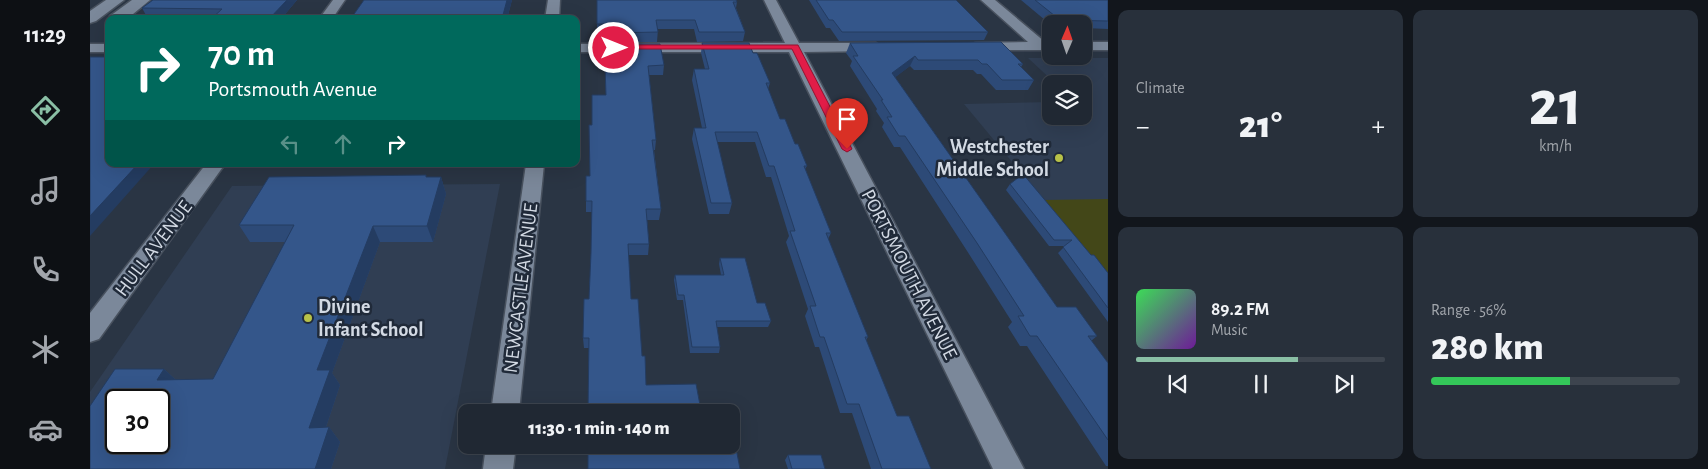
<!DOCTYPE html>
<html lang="en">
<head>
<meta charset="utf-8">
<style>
	:root { --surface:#202833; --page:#28303b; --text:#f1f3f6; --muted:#a2a6ac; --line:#3d444e; --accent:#8abfa5 }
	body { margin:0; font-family:"Alegreya Sans",sans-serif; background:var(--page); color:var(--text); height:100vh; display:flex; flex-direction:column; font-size:19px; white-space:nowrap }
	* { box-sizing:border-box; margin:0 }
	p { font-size:16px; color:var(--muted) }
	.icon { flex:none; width:28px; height:28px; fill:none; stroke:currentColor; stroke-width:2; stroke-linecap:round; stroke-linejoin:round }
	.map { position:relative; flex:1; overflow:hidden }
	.drawer { display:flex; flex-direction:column; gap:10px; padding:10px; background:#12161c; width:600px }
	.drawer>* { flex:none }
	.guide { position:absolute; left:15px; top:15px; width:475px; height:152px; border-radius:10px; box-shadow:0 5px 20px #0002,0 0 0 1px var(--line); background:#00695c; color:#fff; overflow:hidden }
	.needle { width:32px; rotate:2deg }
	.fabs { position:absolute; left:952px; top:15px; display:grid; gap:10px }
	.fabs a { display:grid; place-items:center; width:50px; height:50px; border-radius:10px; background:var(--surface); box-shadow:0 5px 20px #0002,0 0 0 1px var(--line); font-size:25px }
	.speed { position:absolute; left:15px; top:389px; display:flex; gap:10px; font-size:25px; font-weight:700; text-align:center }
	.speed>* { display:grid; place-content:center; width:65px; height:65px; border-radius:50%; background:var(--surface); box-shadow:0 5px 20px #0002,0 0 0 1px var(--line); line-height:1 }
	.speed .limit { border:2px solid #111; border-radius:8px; background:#fff; color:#111 }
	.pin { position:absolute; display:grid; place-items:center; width:42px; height:42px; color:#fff; margin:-51px -21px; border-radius:50% 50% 50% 0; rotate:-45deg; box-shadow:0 0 5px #0007 }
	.pin .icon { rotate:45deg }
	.me { position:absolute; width:55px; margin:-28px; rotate:90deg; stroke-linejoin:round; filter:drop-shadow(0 0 4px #0008) }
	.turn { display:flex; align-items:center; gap:18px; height:105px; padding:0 20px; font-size:22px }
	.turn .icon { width:65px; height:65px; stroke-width:2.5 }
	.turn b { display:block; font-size:35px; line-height:42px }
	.lanes { display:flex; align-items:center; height:48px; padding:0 20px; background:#0003; justify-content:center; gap:25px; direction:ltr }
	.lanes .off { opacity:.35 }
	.big { font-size:38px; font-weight:800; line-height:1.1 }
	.drawer .card { flex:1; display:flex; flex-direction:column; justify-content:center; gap:8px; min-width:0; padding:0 18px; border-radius:10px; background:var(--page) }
	.drawer .dial { align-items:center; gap:0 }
	.dial b { font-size:65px; line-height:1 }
	.song { display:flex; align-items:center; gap:15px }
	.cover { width:60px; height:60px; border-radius:8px; background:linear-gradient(135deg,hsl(130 70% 55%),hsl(280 70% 35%)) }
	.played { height:5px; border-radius:2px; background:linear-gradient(90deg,var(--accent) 65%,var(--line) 65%) }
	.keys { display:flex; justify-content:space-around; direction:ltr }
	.heat { display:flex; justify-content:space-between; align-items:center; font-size:28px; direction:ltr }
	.charge { height:8px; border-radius:4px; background:linear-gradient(90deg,#34c759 56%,var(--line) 0) }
	.drawer .tiles { flex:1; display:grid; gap:10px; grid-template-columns:repeat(2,1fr) }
	.trip { position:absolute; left:368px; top:404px; width:282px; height:50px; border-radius:10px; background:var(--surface); box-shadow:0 5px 20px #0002,0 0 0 1px var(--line); font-weight:800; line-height:50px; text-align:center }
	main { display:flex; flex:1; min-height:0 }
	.tab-bar { display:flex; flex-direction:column; width:90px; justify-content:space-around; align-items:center; background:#0d1014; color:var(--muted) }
	.tab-bar .icon { width:35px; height:35px }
	.tab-bar .on { color:var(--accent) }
	.tab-bar b { font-size:22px; color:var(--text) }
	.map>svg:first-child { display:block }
	.built { fill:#303e53; fill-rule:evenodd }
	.green { fill:#434718 }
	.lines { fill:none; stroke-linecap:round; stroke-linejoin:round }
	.minor-casing { stroke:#48515e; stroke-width:3 }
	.tertiary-casing { stroke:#48515e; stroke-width:3 }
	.minor { fill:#7b889a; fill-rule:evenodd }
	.tertiary { fill:#7b889a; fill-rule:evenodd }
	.wall { fill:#2d4a77 }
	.shaded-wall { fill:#243c61 }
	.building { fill:#34568a; stroke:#243c61; fill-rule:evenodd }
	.route { fill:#e11d48; stroke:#92132f }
	.poi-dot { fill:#b7c148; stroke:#202a39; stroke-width:2 }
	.labels { text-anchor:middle; stroke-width:5; stroke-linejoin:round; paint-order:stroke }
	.poi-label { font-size:20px; font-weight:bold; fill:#d3dae4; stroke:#202a39; text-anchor:end }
	.street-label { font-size:20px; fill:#d3dae4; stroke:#202a39 }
</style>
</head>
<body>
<main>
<nav class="tab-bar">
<b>11:29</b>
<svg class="icon on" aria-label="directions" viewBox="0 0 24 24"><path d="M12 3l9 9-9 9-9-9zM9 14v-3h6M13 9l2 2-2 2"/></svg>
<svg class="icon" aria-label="music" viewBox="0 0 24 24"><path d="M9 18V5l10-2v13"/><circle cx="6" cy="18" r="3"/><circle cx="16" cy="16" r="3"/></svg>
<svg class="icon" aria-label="phone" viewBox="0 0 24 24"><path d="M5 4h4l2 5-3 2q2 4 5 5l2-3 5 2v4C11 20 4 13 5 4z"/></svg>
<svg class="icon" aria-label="climate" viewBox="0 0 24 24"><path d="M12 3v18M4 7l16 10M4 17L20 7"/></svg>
<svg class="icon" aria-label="car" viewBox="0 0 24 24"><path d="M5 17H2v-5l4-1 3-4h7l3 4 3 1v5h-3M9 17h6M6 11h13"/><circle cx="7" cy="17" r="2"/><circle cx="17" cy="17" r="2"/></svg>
</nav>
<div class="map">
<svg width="1018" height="469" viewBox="0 0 1018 469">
	<rect width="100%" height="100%" fill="#2a3544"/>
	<!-- built -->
	<g class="built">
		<path d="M 938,58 L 1018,58 L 1018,277 L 874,104 L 961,102 L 961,116 L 994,116 L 994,84 L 966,84 Z"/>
		<path d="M 410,184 L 355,469 L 0,469 L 0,392 L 142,186 ZM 26,400 L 69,400 L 69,442 L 26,442 Z"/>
	</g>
	<!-- green -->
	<path class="green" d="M 1018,199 L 1018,277 L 954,200 Z"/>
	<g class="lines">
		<defs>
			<g id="minor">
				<path d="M 243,0 L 255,0 L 242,19 L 229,19 Z"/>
				<path d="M 458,0 L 470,0 L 469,19 L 455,19 Z"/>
				<path d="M 674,0 L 686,0 L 709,43 L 786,43 L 793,47 L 786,51 L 714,52 L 934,469 L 903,469 L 699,52 L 486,52 L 486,44 L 695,43 Z"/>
				<path d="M 891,0 L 905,0 L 955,42 L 961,42 L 961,50 L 881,50 L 879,47 L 881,44 L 886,43 L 938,42 Z"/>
				<rect x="994" y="42" width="24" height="8"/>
				<rect x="0" y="44" width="19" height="8"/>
				<path d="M 116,164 L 135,164 L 9,339 L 0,342 L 0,313 Z"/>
				<path d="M 436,164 L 454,164 L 429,412 L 401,412 Z"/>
				<path d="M 396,445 L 426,445 L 423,469 L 393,469 Z"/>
			</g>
			<g id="tertiary">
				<path d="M 16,0 L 34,0 L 6,21 L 0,23 L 0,11 Z"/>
				<path d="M 42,0 L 60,0 L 37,19 L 19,20 L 20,16 Z"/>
			</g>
		</defs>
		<!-- minor casing -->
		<use href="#minor" class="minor-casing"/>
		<!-- tertiary casing -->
		<use href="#tertiary" class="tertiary-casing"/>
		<!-- minor -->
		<use href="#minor" class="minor"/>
		<!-- tertiary -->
		<use href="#tertiary" class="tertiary"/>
	</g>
	<!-- wall -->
	<g class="wall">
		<path d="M 63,0 L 207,0 L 191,19 L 57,17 L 52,8 Z"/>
		<path d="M 274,0 L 422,0 L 417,19 L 263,19 L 262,17 Z"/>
		<path d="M 507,0 L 647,2 L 646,8 L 655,32 L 653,41 L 607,42 L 604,29 L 568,29 L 567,42 L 522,42 L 521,34 L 507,34 Z"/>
		<path d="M 719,0 L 866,0 L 898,32 L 894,40 L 749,41 L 740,28 L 736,28 Z"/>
		<path d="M 931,0 L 1018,0 L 1018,29 L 994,28 L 994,24 L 961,24 L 961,25 Z"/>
		<path d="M 612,43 L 663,53 L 680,83 L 678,89 L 690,119 L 717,166 L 715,169 L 741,233 L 738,239 L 778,337 L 776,340 L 807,416 L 841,469 L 781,469 L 762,413 L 750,413 L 729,347 L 725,347 L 715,316 L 718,309 L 696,242 L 699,236 L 681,177 L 676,177 L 665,142 L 627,142 L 642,203 L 639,214 L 619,214 L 602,139 L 604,128 L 612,128 L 602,80 L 604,69 L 615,69 L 611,53 Z"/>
		<path d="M 760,43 L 933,64 L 931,67 L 944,80 L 938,90 L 906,90 L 891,74 L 887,74 L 883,70 L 824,70 L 820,66 L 805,77 L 967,307 L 1007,336 L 1001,341 L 1018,363 L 1018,466 L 1016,466 L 937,346 L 930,346 L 918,327 L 922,322 L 879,254 L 810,147 L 804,147 L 792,127 L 794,123 L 786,111 L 787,109 L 760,66 L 762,61 L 756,53 Z"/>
		<path d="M 522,44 L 574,65 L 573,75 L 559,75 L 566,140 L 565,150 L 564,150 L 571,209 L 569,220 L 557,220 L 559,244 L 558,255 L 538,255 L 541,299 L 552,356 L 556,385 L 610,405 L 608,412 L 498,412 L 499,348 L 494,348 L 493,338 L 499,299 L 501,253 L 502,212 L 496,212 L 496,176 L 500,176 L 502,125 L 516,95 L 515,66 L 523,66 Z"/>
		<path d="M 337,177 L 351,177 L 356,194 L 343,242 L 290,242 L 242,373 L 250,385 L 236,427 L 239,427 L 250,442 L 241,469 L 0,469 L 74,369 L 86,380 L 123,379 L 195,242 L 160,242 L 149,225 Z"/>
		<path d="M 920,184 L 1001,255 L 1018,273 L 1018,322 L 968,253 L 975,246 L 959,246 L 916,190 Z"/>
		<path d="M 630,258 L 681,321 L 678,327 L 627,327 L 630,347 L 629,353 L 600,353 L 593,300 L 587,300 L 584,280 L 585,275 L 631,275 L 629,264 Z"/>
		<path d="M 698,455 L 735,469 L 698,469 L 695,460 Z"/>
	</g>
	<!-- shaded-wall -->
	<g class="shaded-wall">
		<path d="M 197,0 L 207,0 L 191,19 L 179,19 Z"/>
		<path d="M 417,0 L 422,0 L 417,19 L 413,19 L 413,15 Z"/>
		<path d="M 825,56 L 820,66 L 798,83 L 802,73 Z"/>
		<path d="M 48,164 L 64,164 L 0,236 L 0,216 Z"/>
		<path d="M 351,177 L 356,194 L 343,242 L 337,226 Z"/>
		<path d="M 283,226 L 290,242 L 242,373 L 250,385 L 231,442 L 219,428 L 227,370 Z"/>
		<path d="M 74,369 L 90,384 L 67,380 Z"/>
		<path d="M 239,427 L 250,442 L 241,469 L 225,469 Z"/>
	</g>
	<!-- building -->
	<g class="building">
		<path d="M 63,0 L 197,0 L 179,19 L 121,19 L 132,9 L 52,8 Z"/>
		<path d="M 274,0 L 417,0 L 413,15 L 409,15 L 408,19 L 296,19 L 297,17 L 262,17 Z"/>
		<path d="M 507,0 L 646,0 L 647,2 L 643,2 L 655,32 L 609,32 L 605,20 L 566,20 L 568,32 L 522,33 L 521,24 L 507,24 Z"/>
		<path d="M 726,0 L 866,0 L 898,32 L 752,32 L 743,20 L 739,20 Z"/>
		<path d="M 945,0 L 1018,0 L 1018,21 L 970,20 Z"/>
		<path d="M 911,42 L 933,64 L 928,64 L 944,80 L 912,80 L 897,64 L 892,64 L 888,60 L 828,60 L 825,56 L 802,73 L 967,307 L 986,307 L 1007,336 L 998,336 L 1018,363 L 1018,440 L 947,336 L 940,336 L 928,316 L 934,316 L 887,243 L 815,136 L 809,136 L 797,117 L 802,117 L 791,100 L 793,100 L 763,56 L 768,56 L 760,43 Z"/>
		<path d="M 612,43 L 659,43 L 663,53 L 667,53 L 680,83 L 676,83 L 690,119 L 695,119 L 705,144 L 708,144 L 717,166 L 714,166 L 741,233 L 736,233 L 778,337 L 775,337 L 807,416 L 819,416 L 841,469 L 792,469 L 769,404 L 757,404 L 734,337 L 730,337 L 720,306 L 726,306 L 700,231 L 705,231 L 684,166 L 679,166 L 667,132 L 625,132 L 642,203 L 621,203 L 604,128 L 616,128 L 604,69 L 619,69 Z"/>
		<path d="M 522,44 L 570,44 L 574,65 L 558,66 L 566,140 L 562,140 L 571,209 L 556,209 L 559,244 L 538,244 L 541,299 L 548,299 L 552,356 L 555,356 L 556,385 L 606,384 L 610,405 L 575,406 L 575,412 L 498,412 L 499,338 L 493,338 L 494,299 L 499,299 L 501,253 L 502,201 L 496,201 L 496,176 L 500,176 L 499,125 L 502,125 L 502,95 L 516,95 L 515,66 L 524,66 Z"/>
		<path d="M 0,57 L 19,57 L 19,164 L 48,164 L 0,216 Z"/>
		<path d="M 933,174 L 1001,255 L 1004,255 L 1018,273 L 1018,308 L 973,247 L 982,240 L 964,240 L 920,184 Z"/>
		<path d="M 336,175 L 336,177 L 351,177 L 337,226 L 283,226 L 227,370 L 240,370 L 219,428 L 239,427 L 225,469 L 0,469 L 0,406 L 25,369 L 74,369 L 67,380 L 123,379 L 204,225 L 149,225 L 179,177 ZM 26,400 L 69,400 L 69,442 L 26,442 Z"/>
		<path d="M 630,258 L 655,258 L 667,303 L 675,303 L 681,321 L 626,321 L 630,347 L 602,347 L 594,295 L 588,295 L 585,275 L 634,275 Z"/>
		<path d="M 498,445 L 578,445 L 578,447 L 646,448 L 650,469 L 498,469 Z"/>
		<path d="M 698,455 L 731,455 L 735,469 L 702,469 Z"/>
	</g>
	<!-- route -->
	<path class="route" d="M 524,45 L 708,45 L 762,149 L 757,152 L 752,149 L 702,49 L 521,49 L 521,46 Z"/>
	<!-- markers -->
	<g class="poi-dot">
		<circle cx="969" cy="158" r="5"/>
		<circle cx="218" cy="318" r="5"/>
	</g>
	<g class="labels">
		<!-- poi labels -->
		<g class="poi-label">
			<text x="959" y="153">Westchester<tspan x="959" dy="23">Middle School</tspan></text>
			<text x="228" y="313" text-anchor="start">Divine<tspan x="228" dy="23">Infant School</tspan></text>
		</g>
		<!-- street labels -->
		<g class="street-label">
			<text transform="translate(63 248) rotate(-53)" y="7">HULL AVENUE</text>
			<text transform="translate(820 274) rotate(63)" y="7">PORTSMOUTH AVENUE</text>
			<text transform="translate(430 288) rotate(-83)" y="7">NEWCASTLE AVENUE</text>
		</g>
	</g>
</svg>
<div class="fabs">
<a><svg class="needle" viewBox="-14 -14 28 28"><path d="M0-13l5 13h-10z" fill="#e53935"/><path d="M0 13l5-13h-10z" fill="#a2a6ac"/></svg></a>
<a><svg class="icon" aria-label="layers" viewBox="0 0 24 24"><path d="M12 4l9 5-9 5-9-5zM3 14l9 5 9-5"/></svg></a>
</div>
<div class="speed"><div class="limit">30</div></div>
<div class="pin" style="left:757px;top:149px;background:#d93025"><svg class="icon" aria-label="arrive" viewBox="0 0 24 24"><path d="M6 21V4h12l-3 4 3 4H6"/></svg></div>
<svg class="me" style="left:524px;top:48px" viewBox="-20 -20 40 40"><circle r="17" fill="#e11d48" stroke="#fff" stroke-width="3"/><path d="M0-11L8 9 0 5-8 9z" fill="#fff"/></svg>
<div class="trip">11:30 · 1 min · 140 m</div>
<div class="guide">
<div class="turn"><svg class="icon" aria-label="right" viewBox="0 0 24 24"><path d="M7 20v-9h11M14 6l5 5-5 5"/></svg><div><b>70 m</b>Portsmouth Avenue</div></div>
<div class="lanes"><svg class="icon off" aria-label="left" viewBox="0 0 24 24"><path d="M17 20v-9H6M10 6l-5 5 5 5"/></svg><svg class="icon off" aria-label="ahead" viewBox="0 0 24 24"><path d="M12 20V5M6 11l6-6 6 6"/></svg><svg class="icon" aria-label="right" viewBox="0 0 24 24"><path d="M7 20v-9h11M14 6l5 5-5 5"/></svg></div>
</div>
</div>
<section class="drawer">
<div class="tiles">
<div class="card"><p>Climate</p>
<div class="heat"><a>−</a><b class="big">21°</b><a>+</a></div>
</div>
<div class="card dial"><b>21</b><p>km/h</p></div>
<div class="card">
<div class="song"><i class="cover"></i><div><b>89.2 FM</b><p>Music</p></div></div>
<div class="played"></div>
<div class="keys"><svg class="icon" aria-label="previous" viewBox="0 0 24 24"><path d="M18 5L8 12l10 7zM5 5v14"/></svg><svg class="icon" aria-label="pause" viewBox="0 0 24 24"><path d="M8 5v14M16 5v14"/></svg><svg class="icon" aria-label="next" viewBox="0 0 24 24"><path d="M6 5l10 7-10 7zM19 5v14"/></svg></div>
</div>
<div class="card"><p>Range · 56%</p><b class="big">280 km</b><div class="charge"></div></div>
</div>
</section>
</main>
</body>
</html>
